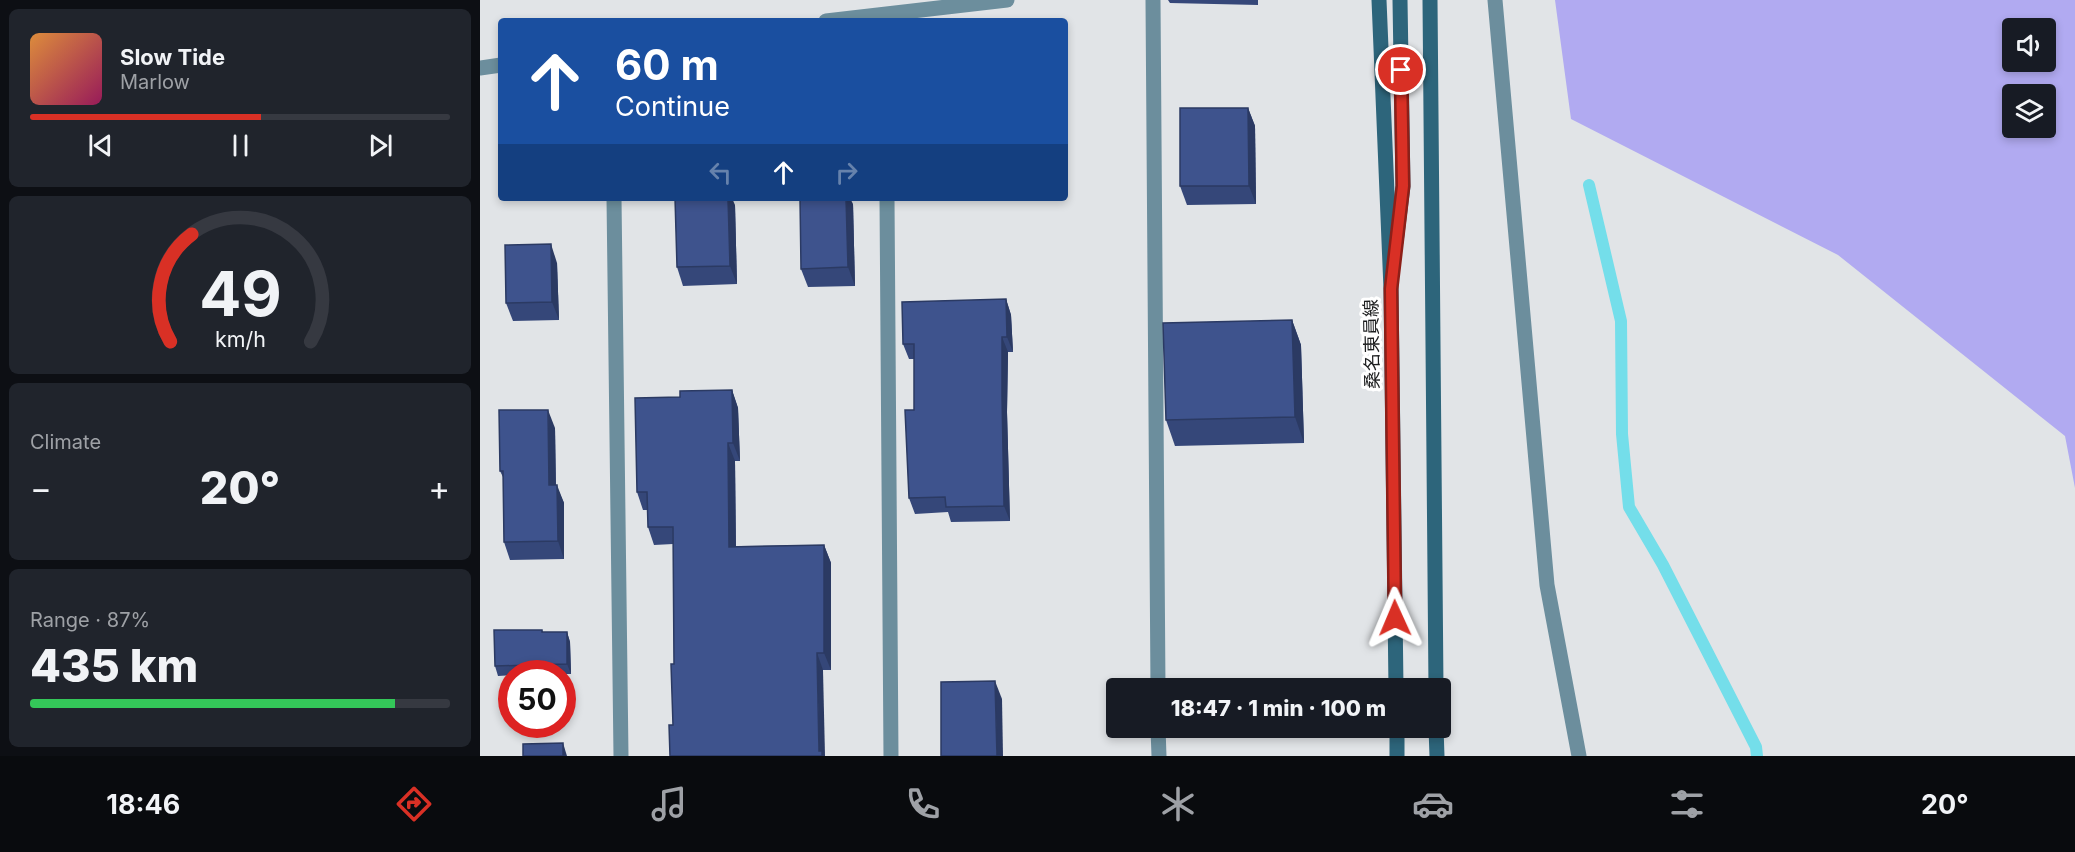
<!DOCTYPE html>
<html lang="en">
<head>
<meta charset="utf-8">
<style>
	:root { --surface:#171b24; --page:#20242c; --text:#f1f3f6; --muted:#9ea1a6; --line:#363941; --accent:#d93025 }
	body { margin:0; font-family:Inter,"Noto Sans JP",sans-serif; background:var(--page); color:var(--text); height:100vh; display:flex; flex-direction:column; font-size:22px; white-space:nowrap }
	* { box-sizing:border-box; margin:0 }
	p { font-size:20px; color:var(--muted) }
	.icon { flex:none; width:33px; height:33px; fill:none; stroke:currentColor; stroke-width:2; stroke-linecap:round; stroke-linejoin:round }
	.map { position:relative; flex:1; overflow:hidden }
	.details { display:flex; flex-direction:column; gap:9px; padding:9px; background:#0d0f14; width:480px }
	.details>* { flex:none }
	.banner { position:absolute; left:18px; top:18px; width:570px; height:183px; border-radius:6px; box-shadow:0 3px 9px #0003; background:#1a4fa0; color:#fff; overflow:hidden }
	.tools { position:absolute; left:1522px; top:18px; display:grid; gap:12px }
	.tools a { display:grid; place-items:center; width:54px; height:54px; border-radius:6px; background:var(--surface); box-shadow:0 3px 9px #0003; font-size:30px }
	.speed { position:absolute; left:18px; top:660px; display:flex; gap:12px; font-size:30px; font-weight:700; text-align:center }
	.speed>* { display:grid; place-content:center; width:78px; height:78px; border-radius:50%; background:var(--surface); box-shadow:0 3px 9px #0003; line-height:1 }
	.speed .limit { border:9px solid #d22; background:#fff; color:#111 }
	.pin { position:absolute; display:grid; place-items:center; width:51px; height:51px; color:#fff; margin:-26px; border:3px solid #fff; border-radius:50%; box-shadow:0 2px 6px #0007 }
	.me { position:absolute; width:66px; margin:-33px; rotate:359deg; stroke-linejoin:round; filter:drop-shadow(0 0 4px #0008) }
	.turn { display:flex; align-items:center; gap:21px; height:126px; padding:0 18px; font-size:27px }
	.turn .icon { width:78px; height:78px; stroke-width:2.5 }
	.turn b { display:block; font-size:42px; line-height:51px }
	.lanes { display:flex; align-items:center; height:57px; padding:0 18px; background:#0003; justify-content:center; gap:30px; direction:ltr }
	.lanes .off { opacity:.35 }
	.big { font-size:45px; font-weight:800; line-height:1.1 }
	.details .widget { flex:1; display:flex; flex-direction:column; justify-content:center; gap:9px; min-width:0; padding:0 21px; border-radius:9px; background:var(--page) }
	.details .dial { align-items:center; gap:0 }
	.dial svg { height:156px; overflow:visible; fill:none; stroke:var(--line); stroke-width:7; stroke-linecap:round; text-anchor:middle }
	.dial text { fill:var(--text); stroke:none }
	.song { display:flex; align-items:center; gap:18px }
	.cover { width:72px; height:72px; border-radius:9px; background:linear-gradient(135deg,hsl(30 70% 55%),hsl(330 70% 35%)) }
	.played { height:6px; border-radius:3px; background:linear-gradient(90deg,var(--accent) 55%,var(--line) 55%) }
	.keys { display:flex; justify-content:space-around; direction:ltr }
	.heat { display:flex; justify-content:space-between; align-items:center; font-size:33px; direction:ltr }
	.charge { height:9px; border-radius:4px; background:linear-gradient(90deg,#34c759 87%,var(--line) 0) }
	.trip { position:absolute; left:626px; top:678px; width:345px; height:60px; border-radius:6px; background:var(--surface); box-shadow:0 3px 9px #0003; font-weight:800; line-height:60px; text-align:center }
	.tab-bar { display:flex; height:96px; justify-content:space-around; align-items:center; background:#090b0e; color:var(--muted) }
	.tab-bar .icon { width:42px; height:42px }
	.tab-bar .active { color:var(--accent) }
	.tab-bar b { font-size:27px; color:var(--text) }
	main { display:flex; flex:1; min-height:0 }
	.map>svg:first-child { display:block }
	.forest { fill:#b1aaf1; fill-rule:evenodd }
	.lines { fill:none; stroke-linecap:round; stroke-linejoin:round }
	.stream { stroke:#74deea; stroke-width:12 }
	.street { stroke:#6c8e9d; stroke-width:15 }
	.secondary { stroke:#2d657b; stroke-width:15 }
	.wall { fill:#354779 }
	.shaded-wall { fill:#2b3a63 }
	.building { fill:#3e538d; stroke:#2b3a63; stroke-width:1.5 }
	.route-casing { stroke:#8d1f18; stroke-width:15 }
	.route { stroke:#d93025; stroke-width:10 }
	.labels { text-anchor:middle; stroke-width:6; stroke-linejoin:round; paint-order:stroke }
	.street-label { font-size:18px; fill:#1c1d1e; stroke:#fff }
</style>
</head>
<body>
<main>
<section class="details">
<div class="widget">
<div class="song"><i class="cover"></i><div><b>Slow Tide</b><p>Marlow</p></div></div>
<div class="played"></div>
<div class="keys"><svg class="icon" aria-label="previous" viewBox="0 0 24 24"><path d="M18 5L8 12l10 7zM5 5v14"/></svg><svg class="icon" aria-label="pause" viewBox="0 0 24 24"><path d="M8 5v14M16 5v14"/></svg><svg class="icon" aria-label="next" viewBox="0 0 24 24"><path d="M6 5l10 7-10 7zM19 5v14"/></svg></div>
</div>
<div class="widget dial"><svg viewBox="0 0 100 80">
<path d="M14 69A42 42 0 1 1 86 69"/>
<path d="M14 69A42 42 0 0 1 25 14" stroke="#d93025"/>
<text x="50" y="56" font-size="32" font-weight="700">49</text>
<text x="50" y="72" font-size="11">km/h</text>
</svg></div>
<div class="widget"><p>Climate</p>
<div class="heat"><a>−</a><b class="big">20°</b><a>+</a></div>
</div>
<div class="widget"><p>Range · 87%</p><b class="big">435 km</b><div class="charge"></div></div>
</section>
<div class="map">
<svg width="1595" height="756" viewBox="0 0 1595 756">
	<rect width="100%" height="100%" fill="#e1e4e7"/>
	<!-- forest -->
	<path class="forest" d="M 1075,0 L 1595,0 L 1595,488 L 1585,436 L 1358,255 L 1091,119 ZM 1533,28 L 1566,28 L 1566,62 L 1533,62 ZM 1533,94 L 1566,94 L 1566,128 L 1533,128 Z"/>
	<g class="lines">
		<!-- stream -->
		<path class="stream" d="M 1109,185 L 1141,321 L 1142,434 L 1149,507 L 1183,565 L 1276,747 L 1277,756"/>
		<!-- street -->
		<g class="street">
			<path d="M 673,0 L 678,688"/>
			<path d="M 1015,0 L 1067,585 L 1099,756"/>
			<path d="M 346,21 L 527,0"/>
			<path d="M 0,68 L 21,65"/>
			<path d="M 134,198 L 141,756"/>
			<path d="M 407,198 L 411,756"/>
			<path d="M 678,728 L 679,756"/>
		</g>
		<!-- secondary -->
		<g class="secondary">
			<path d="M 899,0 L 911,289 L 916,688"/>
			<path d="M 950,0 L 956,688"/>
			<path d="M 916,242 L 923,186 L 920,0"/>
			<path d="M 917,728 L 917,756"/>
			<path d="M 956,728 L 957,756"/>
		</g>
	</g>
	<!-- wall -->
	<g class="wall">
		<path d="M 688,0 L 778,0 L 778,5 L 690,3 Z"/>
		<path d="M 768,108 L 775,126 L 776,204 L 707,205 L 700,186 Z"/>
		<path d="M 373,204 L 375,286 L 328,287 L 321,269 Z"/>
		<path d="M 255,205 L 257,284 L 203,286 L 197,267 Z"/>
		<path d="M 77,263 L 79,320 L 33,321 L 26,303 Z"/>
		<path d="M 526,299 L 531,315 L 533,352 L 528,352 L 527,412 L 530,521 L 471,522 L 468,512 L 435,514 L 429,498 L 434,410 L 434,359 L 429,359 L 423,344 Z"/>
		<path d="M 812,320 L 821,345 L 824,443 L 695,446 L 686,420 Z"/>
		<path d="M 252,390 L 258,408 L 260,461 L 255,461 L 256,546 L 344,545 L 351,563 L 351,670 L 343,670 L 193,725 L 194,664 L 193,544 L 174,545 L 168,527 L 168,510 L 163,510 L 157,492 L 200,397 Z"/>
		<path d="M 75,428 L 76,485 L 84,503 L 84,559 L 30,560 L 24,542 L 23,477 L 20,471 Z"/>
		<path d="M 62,630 L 63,632 L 87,632 L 90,642 L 91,674 L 32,674 L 32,675 L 18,676 L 15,666 Z"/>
	</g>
	<!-- shaded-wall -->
	<g class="shaded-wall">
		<path d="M 768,108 L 775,126 L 776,204 L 769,186 Z"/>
		<path d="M 248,198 L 252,198 L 255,205 L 257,284 L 250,266 Z"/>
		<path d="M 366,198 L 370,198 L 373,204 L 375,286 L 368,267 Z"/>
		<path d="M 71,244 L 77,263 L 79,320 L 72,302 Z"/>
		<path d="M 526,299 L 531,315 L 533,352 L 527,337 Z"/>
		<path d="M 812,320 L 821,345 L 824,443 L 815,417 Z"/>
		<path d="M 522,337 L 528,352 L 527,412 L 530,521 L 524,506 L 522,396 Z"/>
		<path d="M 252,390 L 258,408 L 260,461 L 253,443 Z"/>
		<path d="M 68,410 L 75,428 L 76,503 L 69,485 Z"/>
		<path d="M 248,443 L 255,461 L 256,564 L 249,547 Z"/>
		<path d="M 77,485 L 84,503 L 84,559 L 78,541 Z"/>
		<path d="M 344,545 L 351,563 L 351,670 L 344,653 Z"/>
		<path d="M 87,632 L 90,642 L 91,674 L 87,664 Z"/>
		<path d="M 337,653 L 343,670 L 345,756 L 341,756 L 339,751 Z"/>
		<path d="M 515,681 L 522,699 L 523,756 L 517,756 Z"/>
		<path d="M 83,743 L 87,756 L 83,756 Z"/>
	</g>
	<!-- building -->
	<g class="building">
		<path d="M 700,108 L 768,108 L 769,186 L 700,186 Z"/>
		<path d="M 195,198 L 248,198 L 250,266 L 197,267 Z"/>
		<path d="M 320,198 L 366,198 L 368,267 L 321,269 Z"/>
		<path d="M 71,244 L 72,302 L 26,303 L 25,245 Z"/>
		<path d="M 526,299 L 527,337 L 522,337 L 522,396 L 524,506 L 466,507 L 465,497 L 429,498 L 425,410 L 434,410 L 434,344 L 423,344 L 422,302 Z"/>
		<path d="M 812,320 L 815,417 L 686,420 L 683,323 Z"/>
		<path d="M 252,390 L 253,443 L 248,443 L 249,547 L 344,545 L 344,653 L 337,653 L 339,751 L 342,751 L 342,756 L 190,756 L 189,725 L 193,725 L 191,664 L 194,664 L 193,527 L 168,527 L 167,492 L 157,492 L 155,398 L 200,397 L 200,391 Z"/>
		<path d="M 19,410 L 68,410 L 69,485 L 77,485 L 78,541 L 24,542 L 23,471 L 20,471 Z"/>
		<path d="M 14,630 L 62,630 L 62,632 L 87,632 L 87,664 L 15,666 Z"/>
		<path d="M 515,681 L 517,756 L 461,756 L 461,682 Z"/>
		<path d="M 83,743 L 83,756 L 43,756 L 43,744 Z"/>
	</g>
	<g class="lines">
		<defs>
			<path id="route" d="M 915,618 L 911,289 L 923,186 L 921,70"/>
		</defs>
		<!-- route casing -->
		<use href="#route" class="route-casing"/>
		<!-- route -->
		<use href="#route" class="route"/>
	</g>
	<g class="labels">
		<!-- street labels -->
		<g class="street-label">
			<text transform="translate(892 344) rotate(-91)" y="6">桑名東員線</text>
		</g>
	</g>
</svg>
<div class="tools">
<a><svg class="icon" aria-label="sound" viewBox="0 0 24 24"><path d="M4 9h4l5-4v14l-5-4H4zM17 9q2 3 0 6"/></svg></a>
<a><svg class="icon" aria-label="layers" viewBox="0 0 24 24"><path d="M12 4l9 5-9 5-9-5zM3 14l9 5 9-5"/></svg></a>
</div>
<div class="speed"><div class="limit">50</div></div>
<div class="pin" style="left:921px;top:70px;background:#d93025"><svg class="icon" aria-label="arrive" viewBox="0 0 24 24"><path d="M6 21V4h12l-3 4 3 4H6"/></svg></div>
<svg class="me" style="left:915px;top:618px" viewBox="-20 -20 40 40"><path d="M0-17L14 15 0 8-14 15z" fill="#d93025" stroke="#fff" stroke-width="4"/></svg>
<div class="trip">18:47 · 1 min · 100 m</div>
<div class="banner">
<div class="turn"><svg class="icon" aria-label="ahead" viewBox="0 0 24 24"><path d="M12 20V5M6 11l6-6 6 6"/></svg><div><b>60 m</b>Continue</div></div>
<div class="lanes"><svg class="icon off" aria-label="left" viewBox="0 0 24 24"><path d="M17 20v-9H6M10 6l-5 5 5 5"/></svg><svg class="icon" aria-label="ahead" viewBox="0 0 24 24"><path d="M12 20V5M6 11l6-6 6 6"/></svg><svg class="icon off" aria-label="right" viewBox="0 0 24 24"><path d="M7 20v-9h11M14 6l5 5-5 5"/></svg></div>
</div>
</div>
</main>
<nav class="tab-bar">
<b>18:46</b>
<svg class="icon active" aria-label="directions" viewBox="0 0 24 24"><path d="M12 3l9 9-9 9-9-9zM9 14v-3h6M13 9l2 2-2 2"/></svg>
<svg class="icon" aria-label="music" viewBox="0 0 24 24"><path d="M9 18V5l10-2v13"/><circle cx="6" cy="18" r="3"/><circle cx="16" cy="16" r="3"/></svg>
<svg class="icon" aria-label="phone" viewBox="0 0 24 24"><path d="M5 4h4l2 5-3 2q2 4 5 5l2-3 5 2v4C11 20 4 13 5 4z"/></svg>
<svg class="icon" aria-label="climate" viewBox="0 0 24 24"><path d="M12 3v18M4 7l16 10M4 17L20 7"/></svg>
<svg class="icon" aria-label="car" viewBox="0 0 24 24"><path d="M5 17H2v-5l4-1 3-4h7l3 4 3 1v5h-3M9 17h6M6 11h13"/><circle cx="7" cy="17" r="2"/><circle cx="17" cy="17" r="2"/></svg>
<svg class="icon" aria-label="filters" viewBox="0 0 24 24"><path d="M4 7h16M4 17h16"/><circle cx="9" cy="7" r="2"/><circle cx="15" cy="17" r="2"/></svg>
<b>20°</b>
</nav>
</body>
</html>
